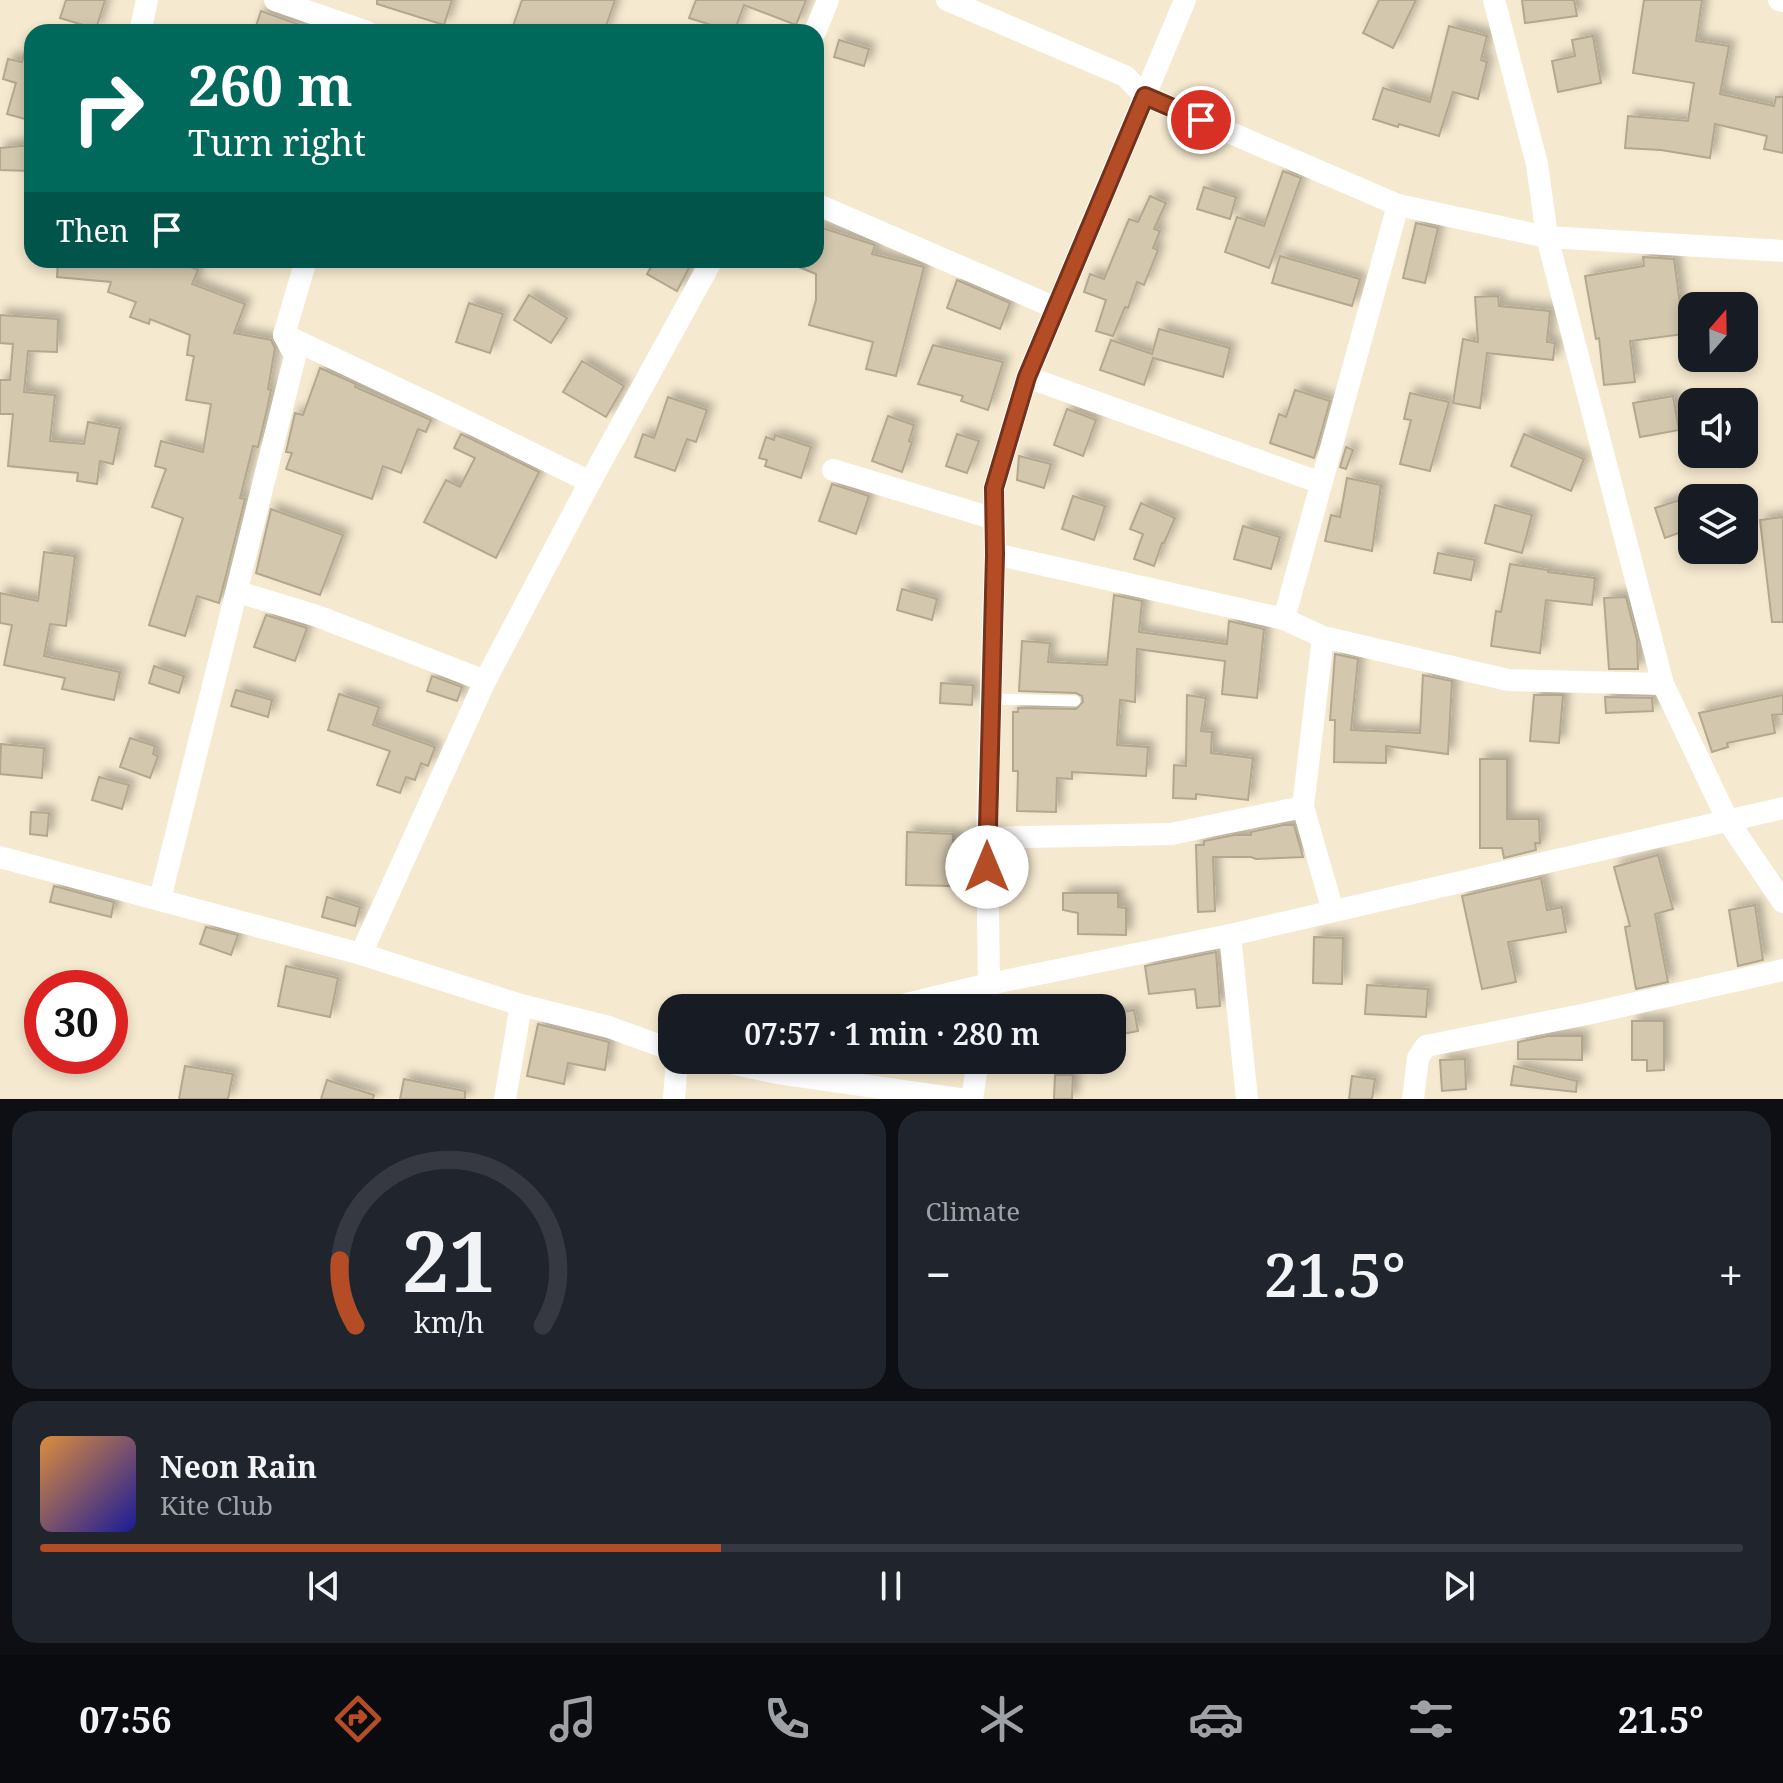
<!DOCTYPE html>
<html lang="en">
<head>
<meta charset="utf-8">
<style>
	:root { --surface:#171b24; --page:#20242c; --text:#f1f3f6; --muted:#9ea1a6; --line:#363941; --accent:#b44c26 }
	body { margin:0; font-family:"Noto Serif",serif; background:var(--page); color:var(--text); height:100vh; display:flex; flex-direction:column; font-size:30px; white-space:nowrap }
	* { box-sizing:border-box; margin:0 }
	p { font-size:26px; color:var(--muted) }
	.icon { flex:none; width:44px; height:44px; fill:none; stroke:currentColor; stroke-width:2; stroke-linecap:round; stroke-linejoin:round }
	.map { position:relative; height:1099px; overflow:hidden }
	.drawer { display:flex; flex-direction:column; gap:12px; padding:12px; background:#0d0f14; flex:1 }
	.drawer>* { flex:none }
	.top-card { position:absolute; left:24px; top:24px; width:800px; height:244px; border-radius:24px; box-shadow:0 4px 12px #0003; background:#00695c; color:#fff; overflow:hidden }
	.needle { width:52px; rotate:20deg }
	.controls { position:absolute; left:1678px; top:292px; display:grid; gap:16px }
	.controls a { display:grid; place-items:center; width:80px; height:80px; border-radius:16px; background:var(--surface); box-shadow:0 4px 12px #0003; font-size:40px }
	.speed { position:absolute; left:24px; top:970px; display:flex; gap:16px; font-size:40px; font-weight:700; text-align:center }
	.speed>* { display:grid; place-content:center; width:104px; height:104px; border-radius:50%; background:var(--surface); box-shadow:0 4px 12px #0003; line-height:1 }
	.speed .limit { border:12px solid #d22; background:#fff; color:#111 }
	.pin { position:absolute; display:grid; place-items:center; width:68px; height:68px; color:#fff; margin:-34px; border:4px solid #fff; border-radius:50%; box-shadow:0 2px 8px #0007 }
	.me { position:absolute; width:88px; margin:-44px; rotate:0deg; stroke-linejoin:round; filter:drop-shadow(0 0 6px #0008) }
	.turn { display:flex; align-items:center; gap:28px; height:168px; padding:0 32px; font-size:36px }
	.turn .icon { width:104px; height:104px; stroke-width:2.5 }
	.turn b { display:block; font-size:56px; line-height:68px }
	.then { display:flex; align-items:center; height:76px; padding:0 32px; background:#0003; gap:16px; font-size:30px }
	.big { font-size:60px; font-weight:600; line-height:1.1 }
	.drawer .tile { flex:1; display:flex; flex-direction:column; justify-content:center; gap:12px; min-width:0; padding:0 28px; border-radius:24px; background:var(--page) }
	.drawer .dial { align-items:center; gap:0 }
	.dial svg { height:208px; overflow:visible; fill:none; stroke:var(--line); stroke-width:7; stroke-linecap:round; text-anchor:middle }
	.dial text { fill:var(--text); stroke:none }
	.song { display:flex; align-items:center; gap:24px }
	.cover { width:96px; height:96px; border-radius:12px; background:linear-gradient(135deg,hsl(30 70% 55%),hsl(240 70% 35%)) }
	.played { height:8px; border-radius:4px; background:linear-gradient(90deg,var(--accent) 40%,var(--line) 40%) }
	.keys { display:flex; justify-content:space-around; direction:ltr }
	.heat { display:flex; justify-content:space-between; align-items:center; font-size:44px; direction:ltr }
	.drawer .tiles { flex:1; display:grid; gap:12px; grid-template-columns:1fr 1fr }
	.tile:last-child { grid-column:span 2 }
	.trip { position:absolute; left:658px; top:994px; width:468px; height:80px; border-radius:24px; background:var(--surface); box-shadow:0 4px 12px #0003; font-weight:600; line-height:80px; text-align:center }
	.tabs { display:flex; height:128px; justify-content:space-around; align-items:center; background:#090b0e; color:var(--muted) }
	.tabs .icon { width:56px; height:56px }
	.tabs .current { color:var(--accent) }
	.tabs b { font-size:36px; color:var(--text) }
	.map>svg:first-child { display:block }
	.building { fill:#d3c8ae; stroke:#b3a88f; stroke-width:2; filter:url(#shadow) }
	.lines { fill:none; stroke-linecap:round; stroke-linejoin:round }
	.service { stroke:#fff; stroke-width:11 }
	.minor { stroke:#fff; stroke-width:22 }
	.route-casing { stroke:#753119; stroke-width:20 }
	.route { stroke:#b44c26; stroke-width:14 }
</style>
</head>
<body>
<div class="map">
<svg width="1783" height="1099" viewBox="0 0 1783 1099">
	<defs>
		<filter id="shadow"><feDropShadow dx="6" dy="-6" stdDeviation="4" flood-color="#0004"/></filter>
	</defs>
	<rect width="100%" height="100%" fill="#f5e9cf"/>
	<!-- building -->
	<g class="building">
		<path d="M 66,0 L 105,0 L 96,29 L 60,18 Z"/>
		<path d="M 377,0 L 452,0 L 444,25 L 377,4 Z"/>
		<path d="M 522,0 L 615,0 L 604,32 L 511,32 Z"/>
		<path d="M 696,0 L 806,0 L 796,25 L 744,5 L 734,32 L 689,18 Z"/>
		<path d="M 1379,0 L 1416,0 L 1393,48 L 1363,33 Z"/>
		<path d="M 1522,0 L 1574,0 L 1577,16 L 1525,23 Z"/>
		<path d="M 1644,0 L 1702,0 L 1696,41 L 1729,46 L 1720,94 L 1774,106 L 1776,97 L 1783,97 L 1783,153 L 1764,149 L 1767,136 L 1715,124 L 1710,158 L 1661,150 L 1625,148 L 1628,116 L 1688,121 L 1694,83 L 1633,73 Z"/>
		<path d="M 261,11 L 314,30 L 314,32 L 254,32 Z"/>
		<path d="M 1449,26 L 1487,36 L 1481,60 L 1487,62 L 1478,99 L 1453,92 L 1439,136 L 1399,124 L 1398,127 L 1373,119 L 1383,88 L 1430,102 Z"/>
		<path d="M 1593,36 L 1601,83 L 1558,92 L 1552,61 L 1575,56 L 1572,40 Z"/>
		<path d="M 839,40 L 869,49 L 864,66 L 834,57 Z"/>
		<path d="M 27,43 L 32,43 L 32,121 L 7,114 L 16,83 L 3,79 L 8,59 L 22,62 Z"/>
		<path d="M 32,145 L 32,171 L 0,170 L 0,148 Z"/>
		<path d="M 1283,171 L 1301,178 L 1269,268 L 1225,252 L 1237,217 L 1264,226 Z"/>
		<path d="M 1204,187 L 1236,197 L 1230,219 L 1197,209 Z"/>
		<path d="M 1150,196 L 1166,203 L 1154,229 L 1160,231 L 1153,248 L 1158,250 L 1144,285 L 1137,282 L 1128,308 L 1125,307 L 1113,336 L 1096,331 L 1106,300 L 1084,292 L 1090,274 L 1104,279 L 1129,219 L 1138,222 Z"/>
		<path d="M 1416,223 L 1438,228 L 1425,283 L 1403,278 Z"/>
		<path d="M 816,226 L 875,245 L 872,254 L 924,267 L 896,376 L 866,369 L 873,342 L 809,325 L 816,300 L 816,274 L 784,261 L 816,260 Z"/>
		<path d="M 1280,256 L 1360,279 L 1352,306 L 1272,283 Z"/>
		<path d="M 1643,257 L 1674,259 L 1684,334 L 1630,341 L 1635,382 L 1604,385 L 1599,338 L 1596,339 L 1585,276 L 1644,266 Z"/>
		<path d="M 58,260 L 139,260 L 158,267 L 161,260 L 174,260 L 198,270 L 192,284 L 245,304 L 234,333 L 271,340 L 275,348 L 268,389 L 271,390 L 268,405 L 258,447 L 253,446 L 240,498 L 245,499 L 219,603 L 197,596 L 185,636 L 149,625 L 183,518 L 152,507 L 166,469 L 155,466 L 161,441 L 203,452 L 211,404 L 186,400 L 194,356 L 187,355 L 190,335 L 150,319 L 149,324 L 130,317 L 136,302 L 108,292 L 111,282 L 57,277 Z"/>
		<path d="M 655,260 L 693,260 L 677,291 L 647,274 Z"/>
		<path d="M 957,280 L 1010,303 L 1000,329 L 947,308 Z"/>
		<path d="M 529,295 L 567,318 L 551,343 L 514,320 Z"/>
		<path d="M 1498,296 L 1499,306 L 1550,311 L 1547,342 L 1555,343 L 1553,360 L 1487,353 L 1480,408 L 1453,403 L 1463,339 L 1478,342 L 1475,297 Z"/>
		<path d="M 469,303 L 503,314 L 490,353 L 456,342 Z"/>
		<path d="M 0,315 L 58,319 L 57,352 L 28,351 L 24,392 L 55,395 L 50,441 L 84,444 L 88,422 L 120,428 L 113,464 L 100,461 L 97,484 L 77,481 L 78,473 L 8,466 L 13,414 L 0,414 L 0,380 L 10,380 L 13,344 L 0,343 Z"/>
		<path d="M 1159,329 L 1230,348 L 1223,377 L 1153,358 L 1144,385 L 1100,370 L 1111,340 L 1152,354 Z"/>
		<path d="M 933,345 L 1003,362 L 988,410 L 961,401 L 963,396 L 918,384 Z"/>
		<path d="M 582,361 L 624,386 L 606,417 L 563,392 Z"/>
		<path d="M 320,368 L 356,384 L 355,387 L 431,420 L 426,432 L 418,429 L 401,473 L 383,466 L 372,499 L 286,469 L 292,453 L 286,452 L 295,413 L 303,415 Z"/>
		<path d="M 1295,390 L 1330,401 L 1314,458 L 1270,443 L 1279,414 L 1286,417 Z"/>
		<path d="M 1410,393 L 1449,402 L 1430,471 L 1400,464 L 1411,420 L 1404,419 Z"/>
		<path d="M 1673,396 L 1679,430 L 1640,437 L 1633,403 Z"/>
		<path d="M 668,397 L 707,410 L 696,442 L 687,439 L 675,471 L 635,457 L 643,434 L 654,438 Z"/>
		<path d="M 1067,409 L 1096,420 L 1083,456 L 1054,445 Z"/>
		<path d="M 888,416 L 914,425 L 909,441 L 912,442 L 902,472 L 872,461 Z"/>
		<path d="M 461,434 L 539,472 L 496,558 L 424,522 L 446,480 L 460,487 L 475,458 L 454,448 Z"/>
		<path d="M 957,434 L 979,441 L 967,473 L 946,466 Z"/>
		<path d="M 1524,434 L 1584,459 L 1571,491 L 1511,466 Z"/>
		<path d="M 775,435 L 811,447 L 801,478 L 765,466 L 767,460 L 759,458 L 766,437 L 774,440 Z"/>
		<path d="M 1346,447 L 1353,450 L 1346,469 L 1340,467 Z"/>
		<path d="M 1019,456 L 1051,464 L 1044,488 L 1017,480 Z"/>
		<path d="M 1347,478 L 1381,485 L 1372,551 L 1325,541 L 1331,515 L 1340,517 Z"/>
		<path d="M 832,484 L 869,496 L 856,534 L 819,521 Z"/>
		<path d="M 1073,496 L 1105,506 L 1094,540 L 1062,529 Z"/>
		<path d="M 1689,497 L 1692,506 L 1692,528 L 1665,538 L 1655,508 Z"/>
		<path d="M 1141,503 L 1175,518 L 1164,543 L 1162,543 L 1154,566 L 1134,559 L 1143,534 L 1130,529 Z"/>
		<path d="M 1495,505 L 1532,515 L 1522,553 L 1485,543 Z"/>
		<path d="M 271,509 L 343,535 L 320,595 L 256,573 Z"/>
		<path d="M 1783,517 L 1783,622 L 1772,622 L 1760,520 Z"/>
		<path d="M 1243,526 L 1280,537 L 1271,569 L 1234,559 Z"/>
		<path d="M 44,552 L 75,556 L 66,626 L 50,624 L 44,656 L 120,672 L 114,700 L 62,689 L 65,678 L 4,665 L 12,625 L 0,623 L 0,593 L 38,601 Z"/>
		<path d="M 1438,553 L 1475,560 L 1471,580 L 1434,573 Z"/>
		<path d="M 1510,564 L 1548,570 L 1548,572 L 1595,578 L 1592,605 L 1546,600 L 1540,653 L 1491,646 L 1496,611 L 1501,612 Z"/>
		<path d="M 902,589 L 937,599 L 932,620 L 897,610 Z"/>
		<path d="M 1114,595 L 1142,601 L 1139,632 L 1227,644 L 1229,621 L 1264,629 L 1257,698 L 1222,694 L 1225,661 L 1137,649 L 1135,702 L 1120,700 L 1117,745 L 1148,747 L 1146,776 L 1072,772 L 1072,779 L 1057,778 L 1056,812 L 1017,811 L 1018,771 L 1013,771 L 1013,712 L 1018,712 L 1018,708 L 1076,709 L 1083,702 L 1082,696 L 1076,693 L 1019,691 L 1022,641 L 1050,643 L 1048,662 L 1107,665 Z"/>
		<path d="M 1626,597 L 1637,640 L 1638,669 L 1609,669 L 1604,598 Z"/>
		<path d="M 266,615 L 307,628 L 295,661 L 254,647 Z"/>
		<path d="M 1335,654 L 1358,659 L 1351,730 L 1420,733 L 1423,675 L 1452,681 L 1448,754 L 1386,746 L 1386,763 L 1334,762 L 1335,720 L 1330,720 Z"/>
		<path d="M 154,666 L 184,676 L 179,693 L 149,683 Z"/>
		<path d="M 432,676 L 462,687 L 457,701 L 427,691 Z"/>
		<path d="M 941,683 L 973,685 L 972,705 L 940,703 Z"/>
		<path d="M 236,690 L 272,700 L 268,717 L 231,706 Z"/>
		<path d="M 339,694 L 379,707 L 373,725 L 435,747 L 428,766 L 421,763 L 415,780 L 406,777 L 400,793 L 377,785 L 390,751 L 328,730 Z"/>
		<path d="M 1187,695 L 1206,698 L 1201,731 L 1212,732 L 1211,753 L 1253,758 L 1248,800 L 1196,794 L 1196,799 L 1173,798 L 1174,765 L 1186,766 Z"/>
		<path d="M 1534,695 L 1563,695 L 1559,743 L 1530,741 Z"/>
		<path d="M 1783,695 L 1783,714 L 1772,715 L 1775,733 L 1727,743 L 1728,747 L 1712,752 L 1699,713 Z"/>
		<path d="M 1605,697 L 1652,698 L 1653,711 L 1606,713 Z"/>
		<path d="M 130,738 L 155,746 L 153,754 L 158,756 L 150,778 L 120,767 Z"/>
		<path d="M 1,744 L 44,748 L 42,778 L 0,774 Z"/>
		<path d="M 1480,759 L 1507,759 L 1507,819 L 1539,819 L 1540,843 L 1535,843 L 1536,850 L 1504,858 L 1502,848 L 1480,848 Z"/>
		<path d="M 99,777 L 129,785 L 122,809 L 92,800 Z"/>
		<path d="M 31,812 L 49,813 L 47,836 L 30,834 Z"/>
		<path d="M 1283,825 L 1294,825 L 1303,857 L 1256,859 L 1251,857 L 1213,857 L 1215,911 L 1198,912 L 1196,845 L 1204,845 L 1204,841 L 1234,835 L 1251,835 L 1251,832 Z"/>
		<path d="M 907,832 L 953,834 L 952,886 L 906,885 Z"/>
		<path d="M 1658,855 L 1673,909 L 1655,914 L 1668,982 L 1636,989 L 1625,927 L 1630,926 L 1614,867 Z"/>
		<path d="M 1541,878 L 1547,910 L 1562,907 L 1566,932 L 1508,942 L 1516,982 L 1482,989 L 1462,896 Z"/>
		<path d="M 54,886 L 114,902 L 111,917 L 50,902 Z"/>
		<path d="M 1063,893 L 1118,893 L 1118,907 L 1126,908 L 1126,935 L 1078,934 L 1078,913 L 1063,910 Z"/>
		<path d="M 327,897 L 360,907 L 355,926 L 322,917 Z"/>
		<path d="M 1755,905 L 1763,960 L 1738,966 L 1729,910 Z"/>
		<path d="M 206,927 L 238,935 L 231,955 L 200,944 Z"/>
		<path d="M 1314,937 L 1343,938 L 1342,984 L 1313,983 Z"/>
		<path d="M 1216,952 L 1220,1006 L 1197,1008 L 1195,989 L 1149,994 L 1145,966 Z"/>
		<path d="M 286,966 L 338,978 L 330,1017 L 278,1006 Z"/>
		<path d="M 1367,985 L 1428,989 L 1426,1017 L 1365,1014 Z"/>
		<path d="M 1134,1010 L 1138,1031 L 1112,1036 L 1112,1014 Z"/>
		<path d="M 1632,1021 L 1664,1021 L 1664,1070 L 1647,1071 L 1647,1060 L 1632,1060 Z"/>
		<path d="M 538,1024 L 609,1042 L 605,1070 L 568,1063 L 564,1084 L 527,1076 Z"/>
		<path d="M 1548,1036 L 1582,1036 L 1582,1060 L 1518,1059 L 1518,1042 Z"/>
		<path d="M 1465,1059 L 1466,1089 L 1442,1091 L 1440,1060 Z"/>
		<path d="M 185,1066 L 233,1074 L 228,1099 L 179,1099 Z"/>
		<path d="M 1514,1066 L 1577,1081 L 1576,1092 L 1511,1085 Z"/>
		<path d="M 1055,1075 L 1073,1075 L 1072,1099 L 1054,1099 Z"/>
		<path d="M 1352,1076 L 1375,1079 L 1372,1099 L 1349,1099 Z"/>
		<path d="M 404,1079 L 465,1091 L 465,1099 L 400,1099 Z"/>
		<path d="M 327,1080 L 374,1095 L 373,1099 L 321,1099 Z"/>
	</g>
	<g class="lines">
		<!-- service -->
		<path class="service" d="M 991,699 L 1075,701"/>
		<!-- minor -->
		<g class="minor">
			<path d="M 275,0 L 367,32"/>
			<path d="M 947,0 L 1125,76 L 1145,96 L 1398,205 L 1547,237 L 1783,251"/>
			<path d="M 1494,0 L 1537,164 L 1547,237 L 1663,684 L 1728,821 L 1783,902"/>
			<path d="M 1779,0 L 1783,1"/>
			<path d="M 140,32 L 147,0"/>
			<path d="M 815,32 L 828,0"/>
			<path d="M 816,204 L 1056,308"/>
			<path d="M 284,335 L 458,417 L 590,482"/>
			<path d="M 1027,377 L 1321,483"/>
			<path d="M 833,470 L 995,519"/>
			<path d="M 995,554 L 1284,619 L 1323,637 L 1508,680 L 1663,684"/>
			<path d="M 238,592 L 317,616 L 485,681"/>
			<path d="M 1284,619 L 1398,205"/>
			<path d="M 1323,637 L 1303,807 L 1333,911"/>
			<path d="M 987,838 L 1171,834 L 1303,807"/>
			<path d="M 0,857 L 361,954 L 521,1005 L 609,1027 L 672,1050"/>
			<path d="M 160,899 L 295,356 L 284,335 L 306,260"/>
			<path d="M 1230,935 L 1247,1099"/>
			<path d="M 361,954 L 485,681 L 590,482 L 712,260"/>
			<path d="M 890,1008 L 989,984 L 1230,935 L 1783,808"/>
			<path d="M 986,1008 L 989,984 L 987,838 L 995,554 L 994,488 L 1027,377 L 1185,0"/>
			<path d="M 716,1060 L 777,1073 L 959,1099"/>
			<path d="M 505,1099 L 521,1005"/>
			<path d="M 674,1099 L 677,1060"/>
			<path d="M 972,1099 L 978,1060"/>
			<path d="M 1413,1099 L 1418,1058 L 1426,1046 L 1587,1014 L 1783,970"/>
		</g>
	</g>
	<g class="lines">
		<defs>
			<path id="route" d="M 987,867 L 995,554 L 994,488 L 1027,377 L 1145,96 L 1201,120"/>
		</defs>
		<!-- route casing -->
		<use href="#route" class="route-casing"/>
		<!-- route -->
		<use href="#route" class="route"/>
	</g>
</svg>
<div class="controls">
<a><svg class="needle" viewBox="-14 -14 28 28"><path d="M0-13l5 13h-10z" fill="#e53935"/><path d="M0 13l5-13h-10z" fill="#9ea1a6"/></svg></a>
<a><svg class="icon" aria-label="sound" viewBox="0 0 24 24"><path d="M4 9h4l5-4v14l-5-4H4zM17 9q2 3 0 6"/></svg></a>
<a><svg class="icon" aria-label="layers" viewBox="0 0 24 24"><path d="M12 4l9 5-9 5-9-5zM3 14l9 5 9-5"/></svg></a>
</div>
<div class="speed"><div class="limit">30</div></div>
<div class="pin" style="left:1201px;top:120px;background:#d93025"><svg class="icon" aria-label="arrive" viewBox="0 0 24 24"><path d="M6 21V4h12l-3 4 3 4H6"/></svg></div>
<svg class="me" style="left:987px;top:867px" viewBox="-20 -20 40 40"><circle r="19" fill="#fff"/><path d="M0-13L10 11 0 6-10 11z" fill="#b44c26"/></svg>
<div class="trip">07:57 · 1 min · 280 m</div>
<div class="top-card">
<div class="turn"><svg class="icon" aria-label="right" viewBox="0 0 24 24"><path d="M7 20v-9h11M14 6l5 5-5 5"/></svg><div><b>260 m</b>Turn right</div></div>
<div class="then">Then<svg class="icon" aria-label="arrive" viewBox="0 0 24 24"><path d="M6 21V4h12l-3 4 3 4H6"/></svg></div>
</div>
</div>
<section class="drawer">
<div class="tiles">
<div class="tile dial"><svg viewBox="0 0 100 80">
<path d="M14 69A42 42 0 1 1 86 69"/>
<path d="M14 69A42 42 0 0 1 8 44" stroke="#b44c26"/>
<text x="50" y="56" font-size="32" font-weight="700">21</text>
<text x="50" y="72" font-size="11">km/h</text>
</svg></div>
<div class="tile"><p>Climate</p>
<div class="heat"><a>−</a><b class="big">21.5°</b><a>+</a></div>
</div>
<div class="tile">
<div class="song"><i class="cover"></i><div><b>Neon Rain</b><p>Kite Club</p></div></div>
<div class="played"></div>
<div class="keys"><svg class="icon" aria-label="previous" viewBox="0 0 24 24"><path d="M18 5L8 12l10 7zM5 5v14"/></svg><svg class="icon" aria-label="pause" viewBox="0 0 24 24"><path d="M8 5v14M16 5v14"/></svg><svg class="icon" aria-label="next" viewBox="0 0 24 24"><path d="M6 5l10 7-10 7zM19 5v14"/></svg></div>
</div>
</div>
</section>
<nav class="tabs">
<b>07:56</b>
<svg class="icon current" aria-label="directions" viewBox="0 0 24 24"><path d="M12 3l9 9-9 9-9-9zM9 14v-3h6M13 9l2 2-2 2"/></svg>
<svg class="icon" aria-label="music" viewBox="0 0 24 24"><path d="M9 18V5l10-2v13"/><circle cx="6" cy="18" r="3"/><circle cx="16" cy="16" r="3"/></svg>
<svg class="icon" aria-label="phone" viewBox="0 0 24 24"><path d="M5 4h4l2 5-3 2q2 4 5 5l2-3 5 2v4C11 20 4 13 5 4z"/></svg>
<svg class="icon" aria-label="climate" viewBox="0 0 24 24"><path d="M12 3v18M4 7l16 10M4 17L20 7"/></svg>
<svg class="icon" aria-label="car" viewBox="0 0 24 24"><path d="M5 17H2v-5l4-1 3-4h7l3 4 3 1v5h-3M9 17h6M6 11h13"/><circle cx="7" cy="17" r="2"/><circle cx="17" cy="17" r="2"/></svg>
<svg class="icon" aria-label="filters" viewBox="0 0 24 24"><path d="M4 7h16M4 17h16"/><circle cx="9" cy="7" r="2"/><circle cx="15" cy="17" r="2"/></svg>
<b>21.5°</b>
</nav>
</body>
</html>
